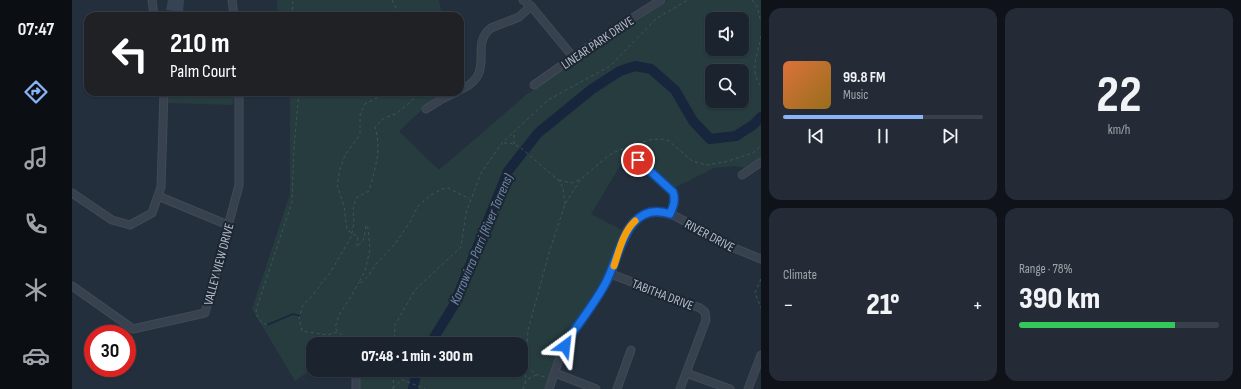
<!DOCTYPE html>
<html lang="en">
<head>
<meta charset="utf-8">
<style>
	:root { --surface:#1b232e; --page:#242b36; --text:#f1f3f6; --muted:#a0a4aa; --line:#39404a; --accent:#8ab4f8 }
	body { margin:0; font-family:"Sofia Sans Condensed",sans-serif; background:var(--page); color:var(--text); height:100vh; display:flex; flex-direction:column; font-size:15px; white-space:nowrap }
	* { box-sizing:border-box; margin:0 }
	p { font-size:13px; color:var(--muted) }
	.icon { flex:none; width:22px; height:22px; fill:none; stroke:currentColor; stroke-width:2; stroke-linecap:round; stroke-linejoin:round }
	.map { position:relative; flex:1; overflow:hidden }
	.sheet { display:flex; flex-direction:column; gap:8px; padding:8px; background:#0f1319; width:480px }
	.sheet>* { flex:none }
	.banner { position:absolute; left:12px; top:12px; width:380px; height:84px; border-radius:12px; box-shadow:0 1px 3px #0004,0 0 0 1px var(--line); background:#202124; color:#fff; overflow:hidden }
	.tools { position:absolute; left:633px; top:12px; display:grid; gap:8px }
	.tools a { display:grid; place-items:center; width:44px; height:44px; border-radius:8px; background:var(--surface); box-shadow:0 1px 3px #0004,0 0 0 1px var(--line); font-size:20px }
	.speed { position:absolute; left:12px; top:325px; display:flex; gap:8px; font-size:20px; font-weight:700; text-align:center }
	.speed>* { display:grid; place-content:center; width:52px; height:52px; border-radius:50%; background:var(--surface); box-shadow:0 1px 3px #0004,0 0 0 1px var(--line); line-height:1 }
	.speed .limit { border:6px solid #d22; background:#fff; color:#111 }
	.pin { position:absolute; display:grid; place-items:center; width:34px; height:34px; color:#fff; margin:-17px; border:2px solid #fff; border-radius:50%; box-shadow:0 1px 4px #0007 }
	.me { position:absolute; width:44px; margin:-22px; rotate:30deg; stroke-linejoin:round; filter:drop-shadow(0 0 3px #0008) }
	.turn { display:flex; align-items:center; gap:14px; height:84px; padding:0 20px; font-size:18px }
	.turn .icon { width:52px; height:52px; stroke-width:2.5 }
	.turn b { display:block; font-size:28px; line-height:34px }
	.big { font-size:30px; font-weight:800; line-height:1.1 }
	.sheet .card { flex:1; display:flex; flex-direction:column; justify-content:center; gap:6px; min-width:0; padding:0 14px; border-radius:12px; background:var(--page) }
	.sheet .dial { align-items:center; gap:0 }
	.dial b { font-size:52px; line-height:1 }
	.song { display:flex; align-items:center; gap:12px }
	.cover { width:48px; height:48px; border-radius:6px; background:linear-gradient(135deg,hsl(20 70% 55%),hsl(40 70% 35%)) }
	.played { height:4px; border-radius:2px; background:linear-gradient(90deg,var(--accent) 70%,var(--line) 70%) }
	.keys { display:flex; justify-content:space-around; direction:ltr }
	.heat { display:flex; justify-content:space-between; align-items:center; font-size:22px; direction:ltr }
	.charge { height:6px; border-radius:3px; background:linear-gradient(90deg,#34c759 78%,var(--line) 0) }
	.sheet .tiles { flex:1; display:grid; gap:8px; grid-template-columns:repeat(2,1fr) }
	.trip { position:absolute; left:234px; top:337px; width:222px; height:40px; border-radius:12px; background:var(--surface); box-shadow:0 1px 3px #0004,0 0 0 1px var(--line); font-weight:800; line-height:40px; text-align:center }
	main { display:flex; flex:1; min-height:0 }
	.menu { display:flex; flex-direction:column; width:72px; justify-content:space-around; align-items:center; background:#0b0e12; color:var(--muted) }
	.menu .icon { width:28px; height:28px }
	.menu .active { color:var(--accent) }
	.menu b { font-size:18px; color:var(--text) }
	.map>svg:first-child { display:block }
	.green { fill:#263c3f; fill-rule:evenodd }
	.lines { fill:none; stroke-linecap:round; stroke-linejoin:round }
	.stream { stroke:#17263c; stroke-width:1.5 }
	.river { stroke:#17263c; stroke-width:10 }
	.building { fill:#364354 }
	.street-casing { stroke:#414a57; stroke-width:9 }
	.path { stroke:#3f5557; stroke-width:1; stroke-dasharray:3 3; stroke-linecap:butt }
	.street { stroke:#38414e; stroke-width:7 }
	.route-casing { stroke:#114b97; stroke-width:10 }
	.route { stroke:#1a73e8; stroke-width:7 }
	.slow { stroke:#f59e0b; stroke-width:7 }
	.labels { text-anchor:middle; stroke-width:4; stroke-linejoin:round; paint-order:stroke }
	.street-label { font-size:13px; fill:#b4bcc9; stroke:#1d2633 }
	.water-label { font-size:14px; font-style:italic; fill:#6d86a8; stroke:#1d2633 }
</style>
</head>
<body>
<main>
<nav class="menu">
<b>07:47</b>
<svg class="icon active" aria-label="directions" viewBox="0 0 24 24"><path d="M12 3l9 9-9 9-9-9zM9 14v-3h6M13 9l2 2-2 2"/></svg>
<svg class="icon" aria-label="music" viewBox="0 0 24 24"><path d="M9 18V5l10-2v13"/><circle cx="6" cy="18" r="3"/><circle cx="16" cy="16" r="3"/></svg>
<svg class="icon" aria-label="phone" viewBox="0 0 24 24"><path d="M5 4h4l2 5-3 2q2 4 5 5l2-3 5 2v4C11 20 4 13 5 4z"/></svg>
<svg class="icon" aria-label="climate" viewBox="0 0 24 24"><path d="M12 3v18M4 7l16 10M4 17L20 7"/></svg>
<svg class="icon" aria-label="car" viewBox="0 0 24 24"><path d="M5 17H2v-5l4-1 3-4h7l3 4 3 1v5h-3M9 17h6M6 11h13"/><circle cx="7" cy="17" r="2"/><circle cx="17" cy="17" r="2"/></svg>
</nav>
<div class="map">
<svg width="689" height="389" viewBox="0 0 689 389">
	<rect width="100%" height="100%" fill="#242f3e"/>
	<!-- green -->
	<g class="green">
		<path d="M 205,0 L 367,0 L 370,16 L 206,16 Z"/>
		<path d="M 596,0 L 689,0 L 689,160 L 683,162 L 675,168 L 662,166 L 642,168 L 602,188 L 564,154 L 554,165 L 548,166 L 519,214 L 552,231 L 536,272 L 527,289 L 495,336 L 475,389 L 287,389 L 287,370 L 449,370 L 449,344 L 241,344 L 241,368 L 223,381 L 180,309 L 218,194 L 218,92 L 365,92 L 364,97 L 327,131 L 367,170 L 455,94 ZM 640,19 L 670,19 L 670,49 L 640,49 ZM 640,71 L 670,71 L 670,101 L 640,101 Z"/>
		<path d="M 96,92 L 162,92 L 161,105 L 97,103 Z"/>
	</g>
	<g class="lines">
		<!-- stream -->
		<path class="stream" d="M 195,325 L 221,314 L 228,316"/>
		<!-- river -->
		<g class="river">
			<path d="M 358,344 L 382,305 L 436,171 L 466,133 L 520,89 L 548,71 L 563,66 L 579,69 L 603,90 L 621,121 L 638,139 L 664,136 L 681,125 L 689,117"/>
			<path d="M 341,389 L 345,370"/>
		</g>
	</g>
	<!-- building -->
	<path class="building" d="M 96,0 L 112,0 L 111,12 L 94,10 Z"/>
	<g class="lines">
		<defs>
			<g id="street">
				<path d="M 80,0 L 82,16"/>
				<path d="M 160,0 L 162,16"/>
				<path d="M 451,0 L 459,6 L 502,58"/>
				<path d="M 462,85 L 526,40 L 589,0"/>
				<path d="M 388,90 C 426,73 396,46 419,28 L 447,17 L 459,6"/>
				<path d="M 354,109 L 370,99 L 385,92"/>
				<path d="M 566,161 L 601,192 L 602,204 L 598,214"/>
				<path d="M 670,175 L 689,162"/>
				<path d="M 0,193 L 40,220 L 58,225 L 80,213 L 89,187 L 92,92"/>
				<path d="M 86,196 L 156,225"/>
				<path d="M 539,274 L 628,308 L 633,312 L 634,320 L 608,389"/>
				<path d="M 0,286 L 61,329 L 133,313 L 167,185 L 167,92"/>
				<path d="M 284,370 L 284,389"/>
				<path d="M 483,373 L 524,389"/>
				<path d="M 614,373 L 658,389"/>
				<path d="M 477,389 C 483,372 488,353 497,338 C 510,316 529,297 539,273 C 547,256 549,231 565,219 C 577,210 590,212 603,216 L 662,248 L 689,259"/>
				<path d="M 545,389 L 559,350"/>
				<path d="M 676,389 L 689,355"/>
			</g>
		</defs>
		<!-- street casing -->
		<use href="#street" class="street-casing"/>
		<!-- path -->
		<g class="path">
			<path d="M 320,0 L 328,16"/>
			<path d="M 680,0 L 685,6 L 689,22"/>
			<path d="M 220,16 L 221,0"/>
			<path d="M 689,36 C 687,53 676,70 689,86"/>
			<path d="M 316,92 L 293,104 L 288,115 L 288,135 L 273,155 L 268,169 L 265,185 L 272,206 L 275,230 L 286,237 L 285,247 L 292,239 L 294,225 L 296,228 L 298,249 L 293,271 L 287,282 L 289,283 L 296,276 L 304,264 L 323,244 L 338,222 L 346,206 L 359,195 L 370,189 L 376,188 L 398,199"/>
			<path d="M 432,143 L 438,143 L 448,147 L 486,180 L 491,187 L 493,204"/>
			<path d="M 442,144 L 442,133"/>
			<path d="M 563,145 L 565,154"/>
			<path d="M 487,180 L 499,183 L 509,179"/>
			<path d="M 689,279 L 683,293 L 689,308"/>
			<path d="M 195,325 C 187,321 185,319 184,310 L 220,202 L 222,147 L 227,92"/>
			<path d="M 265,332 L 256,335 L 230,331 L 227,318 L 231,305 L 241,295 L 249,284 L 258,273 L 279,237 L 282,223 L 281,210 L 284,198 L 297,191 C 303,168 310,150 303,127 L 312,118 L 324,114 L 344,97 L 342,92"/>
			<path d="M 278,344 L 263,328 L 267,315 L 278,298 L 287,282"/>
			<path d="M 322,344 L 323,325 L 343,290 L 389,247 L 394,213 L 409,173 L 430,143 L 476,100 L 538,66 L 585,18 L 616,0"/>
			<path d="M 455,366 L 465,375 L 474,377"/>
			<path d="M 322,370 L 331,380 L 353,389"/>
			<path d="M 453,384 L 456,379 L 464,375"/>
			<path d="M 321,388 L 330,380"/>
			<path d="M 321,389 L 322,371"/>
			<path d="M 451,389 L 453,385 L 456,330 L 477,253 L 493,204 L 509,179 L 536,156 L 545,151 L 577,140 L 589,139 L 597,141 L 620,161 L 634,165 L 653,162 L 681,153 L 689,146"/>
		</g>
		<!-- street -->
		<use href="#street" class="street"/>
	</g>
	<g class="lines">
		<defs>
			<path id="route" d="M 493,346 L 497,338 C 509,320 523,303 533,284 C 548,257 554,199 598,214 C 601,207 604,200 601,192 L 566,160"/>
		</defs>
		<!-- route casing -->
		<use href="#route" class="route-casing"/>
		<!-- route -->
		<use href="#route" class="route"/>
		<!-- slow -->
		<path class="slow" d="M 542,266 C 547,251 551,232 563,221"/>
	</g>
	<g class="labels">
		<!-- street labels -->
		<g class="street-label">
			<text transform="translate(525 42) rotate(-34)" y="5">LINEAR PARK DRIVE</text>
			<text transform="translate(638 235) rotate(28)" y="5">RIVER DRIVE</text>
			<text transform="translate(146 264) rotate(-75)" y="5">VALLEY VIEW DRIVE</text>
			<text transform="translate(591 294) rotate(21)" y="5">TABITHA DRIVE</text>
		</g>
		<!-- water labels -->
		<g class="water-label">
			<text transform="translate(409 239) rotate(-67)" y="5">Karrawirra Parri (River Torrens)</text>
		</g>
	</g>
</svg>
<div class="tools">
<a><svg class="icon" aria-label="sound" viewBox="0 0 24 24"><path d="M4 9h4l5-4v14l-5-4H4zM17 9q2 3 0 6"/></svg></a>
<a><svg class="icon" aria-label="search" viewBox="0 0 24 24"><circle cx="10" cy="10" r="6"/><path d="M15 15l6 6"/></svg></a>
</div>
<div class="speed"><div class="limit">30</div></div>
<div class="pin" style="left:566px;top:160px;background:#d93025"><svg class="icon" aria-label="arrive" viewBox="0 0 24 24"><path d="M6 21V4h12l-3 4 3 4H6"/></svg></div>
<svg class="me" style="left:493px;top:346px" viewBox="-20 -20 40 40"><path d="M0-17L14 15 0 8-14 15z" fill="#1a73e8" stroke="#fff" stroke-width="4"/></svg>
<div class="trip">07:48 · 1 min · 300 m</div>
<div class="banner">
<div class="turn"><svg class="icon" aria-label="left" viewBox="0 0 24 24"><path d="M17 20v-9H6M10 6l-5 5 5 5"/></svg><div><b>210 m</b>Palm Court</div></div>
</div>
</div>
<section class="sheet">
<div class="tiles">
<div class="card">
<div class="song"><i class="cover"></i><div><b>99.8 FM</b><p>Music</p></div></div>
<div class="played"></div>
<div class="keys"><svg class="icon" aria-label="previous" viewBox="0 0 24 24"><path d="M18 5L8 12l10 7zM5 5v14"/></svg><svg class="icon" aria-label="pause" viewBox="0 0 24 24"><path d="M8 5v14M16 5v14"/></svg><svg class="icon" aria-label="next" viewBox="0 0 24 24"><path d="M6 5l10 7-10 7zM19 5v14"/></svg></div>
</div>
<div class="card dial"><b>22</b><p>km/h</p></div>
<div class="card"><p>Climate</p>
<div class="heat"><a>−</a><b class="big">21°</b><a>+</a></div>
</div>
<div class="card"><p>Range · 78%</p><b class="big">390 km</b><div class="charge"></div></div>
</div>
</section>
</main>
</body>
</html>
